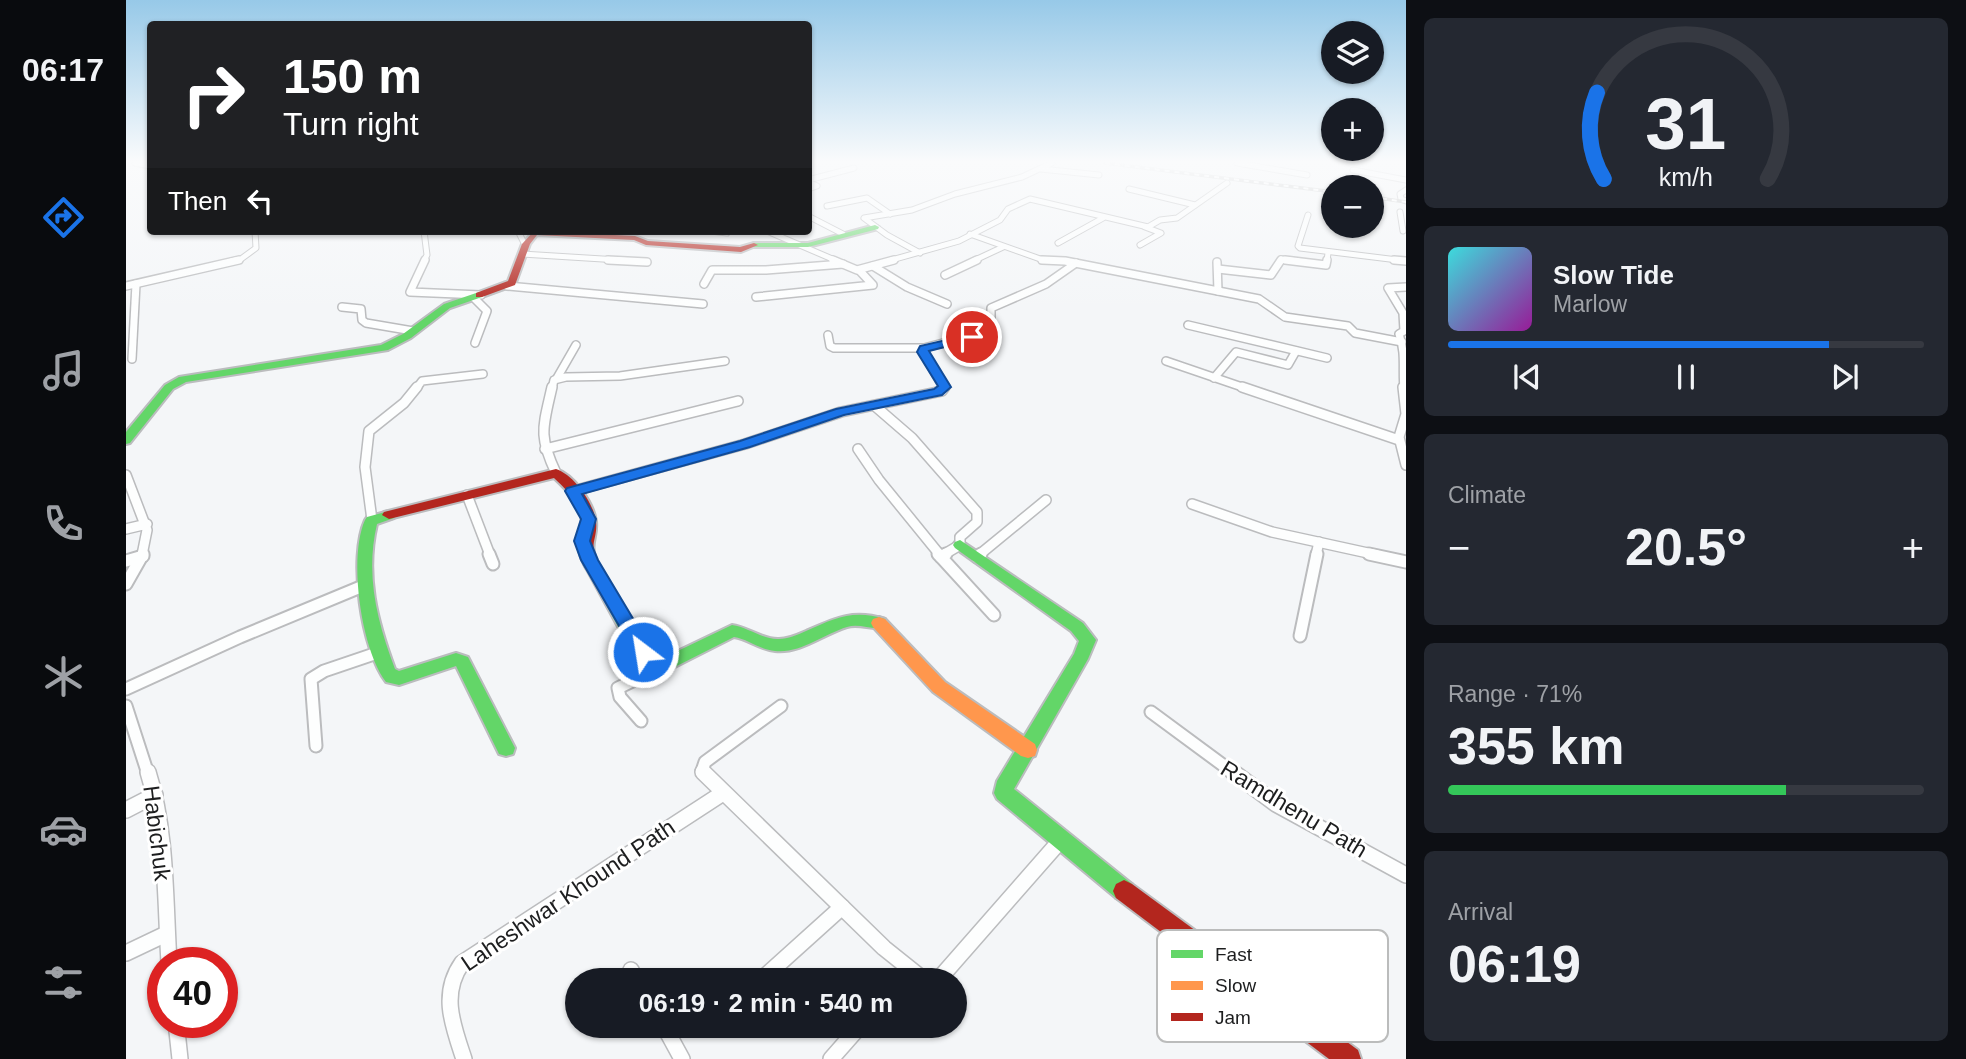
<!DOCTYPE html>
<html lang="en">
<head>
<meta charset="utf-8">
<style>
	:root { --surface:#171b24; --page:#242831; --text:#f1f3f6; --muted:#9ea1a6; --line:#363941; --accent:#1a73e8 }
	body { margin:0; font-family:Arial,sans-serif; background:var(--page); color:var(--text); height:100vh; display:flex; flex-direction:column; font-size:26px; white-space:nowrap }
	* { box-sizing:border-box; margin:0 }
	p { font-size:23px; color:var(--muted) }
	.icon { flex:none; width:38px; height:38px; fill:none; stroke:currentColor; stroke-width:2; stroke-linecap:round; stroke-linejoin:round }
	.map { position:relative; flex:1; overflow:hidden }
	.side { display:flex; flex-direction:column; gap:18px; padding:18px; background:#0d0f14; width:560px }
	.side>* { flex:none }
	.guide { position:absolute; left:21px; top:21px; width:665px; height:214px; border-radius:7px; box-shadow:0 2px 5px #0004; background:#202124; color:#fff; overflow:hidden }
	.buttons { position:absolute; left:1195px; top:21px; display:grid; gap:14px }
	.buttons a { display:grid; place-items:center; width:63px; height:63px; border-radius:50%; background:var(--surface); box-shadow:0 2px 5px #0004; font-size:35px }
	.speed { position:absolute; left:21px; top:947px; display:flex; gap:14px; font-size:35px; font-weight:700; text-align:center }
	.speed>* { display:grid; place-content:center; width:91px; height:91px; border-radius:50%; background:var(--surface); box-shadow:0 2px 5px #0004; line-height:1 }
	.speed .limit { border:10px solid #d22; background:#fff; color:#111 }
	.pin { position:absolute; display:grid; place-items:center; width:60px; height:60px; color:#fff; margin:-30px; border:4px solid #fff; border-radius:50%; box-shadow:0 2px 7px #0007 }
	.me { position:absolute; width:77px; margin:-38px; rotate:329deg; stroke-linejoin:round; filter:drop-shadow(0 0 5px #0008) }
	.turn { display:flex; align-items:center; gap:24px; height:147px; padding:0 21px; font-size:32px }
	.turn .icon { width:91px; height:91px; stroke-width:2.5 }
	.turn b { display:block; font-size:49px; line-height:60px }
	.then { display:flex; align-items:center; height:66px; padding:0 21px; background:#0003; gap:14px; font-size:26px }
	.big { font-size:52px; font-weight:700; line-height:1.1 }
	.side .card { flex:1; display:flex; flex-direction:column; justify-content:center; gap:10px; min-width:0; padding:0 24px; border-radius:10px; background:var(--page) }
	.side .dial { align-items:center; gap:0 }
	.dial svg { height:182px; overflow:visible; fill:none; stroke:var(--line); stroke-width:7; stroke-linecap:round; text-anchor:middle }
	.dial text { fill:var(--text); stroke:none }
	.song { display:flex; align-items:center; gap:21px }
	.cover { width:84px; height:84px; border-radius:10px; background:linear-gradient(135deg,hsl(180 70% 55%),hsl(300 70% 35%)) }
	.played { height:7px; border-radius:4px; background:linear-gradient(90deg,var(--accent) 80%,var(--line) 80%) }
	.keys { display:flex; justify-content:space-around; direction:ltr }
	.heat { display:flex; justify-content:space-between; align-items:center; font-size:38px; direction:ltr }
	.charge { height:10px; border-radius:5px; background:linear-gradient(90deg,#34c759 71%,var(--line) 0) }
	.trip { position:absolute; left:439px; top:968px; width:402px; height:70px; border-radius:35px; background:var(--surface); box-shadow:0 2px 5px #0004; font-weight:700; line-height:70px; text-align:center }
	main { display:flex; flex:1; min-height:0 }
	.dock { display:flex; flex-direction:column; width:126px; justify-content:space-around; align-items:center; background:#090b0e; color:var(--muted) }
	.dock .icon { width:49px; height:49px }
	.dock .current { color:var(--accent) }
	.dock b { font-size:32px; color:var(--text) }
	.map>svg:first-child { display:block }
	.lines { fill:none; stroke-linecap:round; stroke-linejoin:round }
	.street-far4-casing { stroke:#bbbcbe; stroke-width:7 }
	.street-far3-casing { stroke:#bbbcbe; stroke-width:10 }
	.street-far2-casing { stroke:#bbbcbe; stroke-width:12 }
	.street-far1-casing { stroke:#bbbcbe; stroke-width:15 }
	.street-casing { stroke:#bbbcbe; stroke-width:18 }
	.fast-casing { stroke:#bbbcbe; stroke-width:4 }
	.slow-casing { stroke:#bbbcbe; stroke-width:4 }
	.jam-casing { stroke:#bbbcbe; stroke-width:4 }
	.street-far4 { stroke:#fdfefe; stroke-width:5 }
	.street-far3 { stroke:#fdfefe; stroke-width:7 }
	.street-far2 { stroke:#fdfefe; stroke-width:9 }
	.street-far1 { stroke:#fdfefe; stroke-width:11 }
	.street { stroke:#fdfefe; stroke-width:15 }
	.fast { fill:#63d668; fill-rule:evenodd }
	.slow { fill:#ff974d; fill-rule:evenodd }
	.jam { fill:#b3261e; fill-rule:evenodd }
	.rail-casing { stroke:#bebfbf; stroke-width:3.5 }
	.rail { stroke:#fff; stroke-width:2; stroke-dasharray:5; stroke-linecap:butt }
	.route { fill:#1a73e8; stroke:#114b97; stroke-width:2 }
	.labels { text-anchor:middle; stroke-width:6; stroke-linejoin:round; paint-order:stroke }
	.near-street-label { font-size:23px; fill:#1d1e1f; stroke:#fff }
	.key { fill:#fff; stroke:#bbbcbc; stroke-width:2 }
	.key-label { font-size:19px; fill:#1d1e1f }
</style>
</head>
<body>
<main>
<nav class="dock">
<b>06:17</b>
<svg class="icon current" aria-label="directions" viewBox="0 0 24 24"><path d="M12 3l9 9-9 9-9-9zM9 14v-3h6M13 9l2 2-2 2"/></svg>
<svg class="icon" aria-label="music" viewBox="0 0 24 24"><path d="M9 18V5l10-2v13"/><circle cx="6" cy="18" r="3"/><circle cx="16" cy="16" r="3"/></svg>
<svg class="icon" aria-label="phone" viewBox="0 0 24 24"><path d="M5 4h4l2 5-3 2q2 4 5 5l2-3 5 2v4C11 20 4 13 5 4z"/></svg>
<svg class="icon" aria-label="climate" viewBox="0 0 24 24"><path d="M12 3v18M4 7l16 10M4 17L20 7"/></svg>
<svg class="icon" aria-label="car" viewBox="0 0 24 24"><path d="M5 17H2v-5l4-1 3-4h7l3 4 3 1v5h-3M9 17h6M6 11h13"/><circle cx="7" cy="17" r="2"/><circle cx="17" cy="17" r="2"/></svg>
<svg class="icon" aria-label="filters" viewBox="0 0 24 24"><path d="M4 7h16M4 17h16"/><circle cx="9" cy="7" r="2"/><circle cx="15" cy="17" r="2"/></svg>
</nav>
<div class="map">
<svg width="1280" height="1059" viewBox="0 0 1280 1059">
	<rect width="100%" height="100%" fill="#f4f6f8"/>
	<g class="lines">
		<defs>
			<g id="street-far4">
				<path d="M 9,163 L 24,166"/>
				<path d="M 1111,163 L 1181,175"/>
				<path d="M 915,169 L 973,175"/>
				<path d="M 1227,170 L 1280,180"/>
				<path d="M 682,180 L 728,168"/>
				<path d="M 682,182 L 691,186 L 682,189"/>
				<path d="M 1003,189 L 1069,205"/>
				<path d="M 1280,190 L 1274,194 L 1275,199 L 1280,201"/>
				<path d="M 701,206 L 741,198 L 764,214"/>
				<path d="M 1274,212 L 1277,231"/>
				<path d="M 1182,215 L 1172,246 L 1174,248 L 1280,261"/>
				<path d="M 682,216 L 717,234"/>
				<path d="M 298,231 L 301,255 L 298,261"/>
				<path d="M 392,231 L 398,243"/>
				<path d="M 585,231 L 601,233"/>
				<path d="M 641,231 L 711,261"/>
				<path d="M 844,234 L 917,260 L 940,261"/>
				<path d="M 932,243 L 977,218"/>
				<path d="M 1014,245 L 1035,233 L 1019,227"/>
				<path d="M 794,253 L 761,235 L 738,218 L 786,210 L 829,194 L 896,177 L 926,163"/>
				<path d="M 396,254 L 509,261"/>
				<path d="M 105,261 L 115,259 L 130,248 L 129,231"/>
				<path d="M 762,261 L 833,241 L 874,220 L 882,209 L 904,199 L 1022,227 L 1034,220 L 1051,218 L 1101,183"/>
				<path d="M 847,261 L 877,247"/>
				<path d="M 1154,261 L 1155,259 L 1172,261"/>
				<path d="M 1201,261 L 1202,253"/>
			</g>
			<g id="street-far3">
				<path d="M 299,260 L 284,292 L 355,295"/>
				<path d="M 482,260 L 521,262"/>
				<path d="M 707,260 L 731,270 L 768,260"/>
				<path d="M 916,260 L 939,261 L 1133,299 L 1159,317 L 1222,326 L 1229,333 L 1276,342"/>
				<path d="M 1159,260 L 1200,265 L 1201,260"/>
				<path d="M 1268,260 L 1280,261"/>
				<path d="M 1091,262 L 1092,291"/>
				<path d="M 747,266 L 781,287 L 821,304"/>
				<path d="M 1092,269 L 1145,275 L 1155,260"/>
				<path d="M 819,275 L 851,260"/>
				<path d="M 578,284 L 586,270 L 640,270 L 717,264"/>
				<path d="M 0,286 L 113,260"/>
				<path d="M 381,286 L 577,304"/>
				<path d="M 347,297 L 361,311 L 349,343"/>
				<path d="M 630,297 L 747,285 L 733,270"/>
				<path d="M 216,307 L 235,309 L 236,320 L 240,323 L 287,331"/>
				<path d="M 1062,325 L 1201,358"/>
				<path d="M 702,335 L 704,346 L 708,348 L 798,348"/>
				<path d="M 6,359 L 10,284"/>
				<path d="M 1040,361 L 1122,389"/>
				<path d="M 431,378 L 450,345"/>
				<path d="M 1088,378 L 1110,352 L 1162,365 L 1170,351"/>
				<path d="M 290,389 L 296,381 L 357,374"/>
				<path d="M 426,389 L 428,380 L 440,377 L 494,376 L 599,361"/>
				<path d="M 818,389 L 797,352 L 798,348 L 859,332 L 865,327 L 865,308 L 920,284 L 950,263"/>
				<path d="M 1278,389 C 1276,367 1280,355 1273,334 L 1278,331 L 1277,313 L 1262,288 L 1280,287"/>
			</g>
			<g id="street-far2">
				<path d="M 426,387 C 417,427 412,435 430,473"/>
				<path d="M 1116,387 L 1273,440"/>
				<path d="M 1277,387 L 1280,414 L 1273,437 L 1280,465"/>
				<path d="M 749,406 L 786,438 L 851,512 L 851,522 L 834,537 L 834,545 L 817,555"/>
				<path d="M 419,449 L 612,401"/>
				<path d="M 732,449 L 753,480 L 814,555"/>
				<path d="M 0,475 L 21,530 L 16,555"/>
				<path d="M 447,491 L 619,444 L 715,412 L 816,391 L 819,387"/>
				<path d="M 341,495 L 364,555"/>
				<path d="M 1066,504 L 1146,532 L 1251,555"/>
				<path d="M 246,520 L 239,467 L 243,431 L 278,403 L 291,387"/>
				<path d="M 0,529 L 21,524"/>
				<path d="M 853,555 L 920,500"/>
				<path d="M 1190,555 L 1193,542"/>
			</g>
			<g id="street-far1">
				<path d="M 363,554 L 367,564"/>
				<path d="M 812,554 L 815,557"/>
				<path d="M 820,554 L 815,557 L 868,615"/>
				<path d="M 1243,554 L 1280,562"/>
				<path d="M 851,557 L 855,554"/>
				<path d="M 0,561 L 17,556"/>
				<path d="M 0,584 L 17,554"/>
				<path d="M 1174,636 L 1191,554"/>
				<path d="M 0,689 L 114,637 L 237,586"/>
				<path d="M 0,706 L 22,774"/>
				<path d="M 1025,712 L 1109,774"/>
				<path d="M 515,721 L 494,697 L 492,688 L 533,668"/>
				<path d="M 190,746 L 185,679 L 198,671 L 254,652"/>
				<path d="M 579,774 L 576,771 L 579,762 L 655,706"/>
			</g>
			<g id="street">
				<path d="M 22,772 C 41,832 39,900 43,962"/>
				<path d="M 577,772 L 758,948 L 793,976 L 804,980 L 813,979 L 934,841"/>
				<path d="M 1107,772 L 1150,804 L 1280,875"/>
				<path d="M 0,810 L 29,795"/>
				<path d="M 0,953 L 40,934"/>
				<path d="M 505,970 L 510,980"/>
				<path d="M 635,980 L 716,907"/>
				<path d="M 772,980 L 782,968"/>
				<path d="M 50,1022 L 54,1059"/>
				<path d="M 538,1026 L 556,1059"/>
				<path d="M 338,1059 C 327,1026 314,994 336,963 L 597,793"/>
				<path d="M 705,1059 L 734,1026"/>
			</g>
			<g id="fast">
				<path d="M 749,225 L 753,227 L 752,229 L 682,247 L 628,247 L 624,245 L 628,243 L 682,243 Z"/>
				<path d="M 353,292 L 358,295 L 356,297 L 324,308 L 285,338 L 262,350 L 60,382 L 47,389 L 4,443 L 0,444 L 0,432 L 39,385 L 53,377 L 255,345 L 277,334 L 318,304 Z"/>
				<path d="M 263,511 L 268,512 L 270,515 L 268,518 L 251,524 C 239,575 251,621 269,669 L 273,671 L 330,653 L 342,657 L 389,748 L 387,754 L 380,756 L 373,754 L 330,666 L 273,685 L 260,682 C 235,650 222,557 239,520 L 241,517 Z"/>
				<path d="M 834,540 L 957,623 L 970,640 L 962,659 L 888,789 L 1006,884 L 1009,891 L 1006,898 L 998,902 L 990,898 L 871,799 L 868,793 L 871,781 L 948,654 L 953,641 L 945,631 L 829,548 L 827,545 L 829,542 Z"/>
				<path d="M 465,559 L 470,560 L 508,626 L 535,659 L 606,625 C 622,627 637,640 653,639 C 662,639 671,635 680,631 C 709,618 727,609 759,619 L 761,623 L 759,627 C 747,631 734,623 721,627 C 698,634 674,654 649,651 C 634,650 622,639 608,637 L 533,675 L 527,673 L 496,634 L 458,564 Z"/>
			</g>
			<path id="slow" d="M 753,617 L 759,619 L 819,682 L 909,744 L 911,750 L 909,756 L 902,758 L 895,756 L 807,692 L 747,627 L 745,623 L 747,619 Z"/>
			<g id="jam">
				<path d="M 408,231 L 509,236 L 522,241 L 614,247 L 628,243 L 632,245 L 615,252 L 520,245 L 508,240 L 411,235 L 404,244 L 389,285 L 356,297 L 350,297 L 350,293 L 382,281 L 396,244 Z"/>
				<path d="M 430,469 C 448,475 467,502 470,521 C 472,540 462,542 472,564 L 470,568 L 460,568 C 448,546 455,546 456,525 C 457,506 440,489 428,478 L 263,519 L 256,515 L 258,512 Z"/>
				<path d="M 998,880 L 1006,884 L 1232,1050 L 1235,1059 L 1203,1059 L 990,898 L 987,891 L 990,884 Z"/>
			</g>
		</defs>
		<!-- street-far4 casing -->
		<use href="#street-far4" class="street-far4-casing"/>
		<!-- street-far3 casing -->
		<use href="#street-far3" class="street-far3-casing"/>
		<!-- street-far2 casing -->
		<use href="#street-far2" class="street-far2-casing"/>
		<!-- street-far1 casing -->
		<use href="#street-far1" class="street-far1-casing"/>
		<!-- street casing -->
		<use href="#street" class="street-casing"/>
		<!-- fast casing -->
		<use href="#fast" class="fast-casing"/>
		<!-- slow casing -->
		<use href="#slow" class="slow-casing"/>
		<!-- jam casing -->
		<use href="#jam" class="jam-casing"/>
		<!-- street-far4 -->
		<use href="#street-far4" class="street-far4"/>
		<!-- street-far3 -->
		<use href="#street-far3" class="street-far3"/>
		<!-- street-far2 -->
		<use href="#street-far2" class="street-far2"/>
		<!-- street-far1 -->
		<use href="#street-far1" class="street-far1"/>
		<!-- street -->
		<use href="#street" class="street"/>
		<!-- fast -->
		<use href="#fast" class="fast"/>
		<!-- slow -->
		<use href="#slow" class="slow"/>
		<!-- jam -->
		<use href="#jam" class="jam"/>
		<defs>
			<g id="rail">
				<path d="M 979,163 L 1208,192"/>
				<path d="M 1246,197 L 1280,202"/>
			</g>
		</defs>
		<!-- rail casing -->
		<use href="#rail" class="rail-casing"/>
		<!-- rail -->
		<use href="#rail" class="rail"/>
	</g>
	<!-- sky -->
	<linearGradient id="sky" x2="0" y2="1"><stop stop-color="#97c9e8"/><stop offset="0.52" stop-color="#fafbfc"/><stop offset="1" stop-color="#fafbfc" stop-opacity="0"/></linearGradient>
	<rect width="1280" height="311" fill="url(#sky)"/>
	<!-- route -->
	<path class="route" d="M 846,334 L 852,337 L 850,339 L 803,351 L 825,387 L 816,395 L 718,415 L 624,447 L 456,494 L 470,519 L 464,541 L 472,560 L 527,652 L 524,657 L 511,657 L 455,560 L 448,541 L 455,519 L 439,491 L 441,488 L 614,441 L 710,409 L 808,389 L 812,386 L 791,352 L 794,346 Z"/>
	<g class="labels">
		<!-- near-street labels -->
		<g class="near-street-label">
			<text transform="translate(1168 809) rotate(31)" y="8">Ramdhenu Path</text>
			<text transform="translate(31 833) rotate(83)" y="8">Habichuk</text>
			<text transform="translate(442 895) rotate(-34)" y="8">Laheshwar Khound Path</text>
		</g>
	</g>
	<!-- legend -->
	<rect x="1031" y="930" width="231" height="112" rx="10" class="key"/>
	<rect x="1045" y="950" width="32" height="8" fill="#63d668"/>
	<rect x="1045" y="981" width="32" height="9" fill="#ff974d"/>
	<rect x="1045" y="1013" width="32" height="8" fill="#b3261e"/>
	<g class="key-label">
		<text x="1089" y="961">Fast</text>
		<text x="1089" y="992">Slow</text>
		<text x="1089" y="1024">Jam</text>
	</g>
</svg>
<div class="buttons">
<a><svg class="icon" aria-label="layers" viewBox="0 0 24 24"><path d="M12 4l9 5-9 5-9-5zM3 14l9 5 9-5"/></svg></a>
<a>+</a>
<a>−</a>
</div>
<div class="speed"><div class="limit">40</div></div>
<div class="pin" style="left:846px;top:337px;background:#d93025"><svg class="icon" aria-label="arrive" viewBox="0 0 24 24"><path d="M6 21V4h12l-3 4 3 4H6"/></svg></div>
<svg class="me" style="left:517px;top:652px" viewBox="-20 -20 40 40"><circle r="17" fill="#1a73e8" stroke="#fff" stroke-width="3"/><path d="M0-11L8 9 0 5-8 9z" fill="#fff"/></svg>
<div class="trip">06:19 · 2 min · 540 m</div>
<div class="guide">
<div class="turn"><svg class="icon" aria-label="right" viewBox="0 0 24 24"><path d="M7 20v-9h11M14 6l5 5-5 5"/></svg><div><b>150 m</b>Turn right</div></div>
<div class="then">Then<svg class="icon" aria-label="left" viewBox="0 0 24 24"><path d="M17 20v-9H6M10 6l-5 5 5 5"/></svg></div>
</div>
</div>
<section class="side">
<div class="card dial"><svg viewBox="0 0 100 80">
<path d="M14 69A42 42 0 1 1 86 69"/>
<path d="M14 69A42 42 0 0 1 11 31" stroke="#1a73e8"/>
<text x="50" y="56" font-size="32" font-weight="700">31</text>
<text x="50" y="72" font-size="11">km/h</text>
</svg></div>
<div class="card">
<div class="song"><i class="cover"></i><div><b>Slow Tide</b><p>Marlow</p></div></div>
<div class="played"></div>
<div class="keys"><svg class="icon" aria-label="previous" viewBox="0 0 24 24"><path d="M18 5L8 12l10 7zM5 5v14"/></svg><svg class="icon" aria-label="pause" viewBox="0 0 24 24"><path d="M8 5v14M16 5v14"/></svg><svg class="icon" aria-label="next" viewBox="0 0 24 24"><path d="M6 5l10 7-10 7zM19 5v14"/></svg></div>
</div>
<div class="card"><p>Climate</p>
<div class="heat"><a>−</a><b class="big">20.5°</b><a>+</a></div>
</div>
<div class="card"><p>Range · 71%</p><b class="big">355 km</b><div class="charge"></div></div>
<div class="card"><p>Arrival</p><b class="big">06:19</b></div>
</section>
</main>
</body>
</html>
